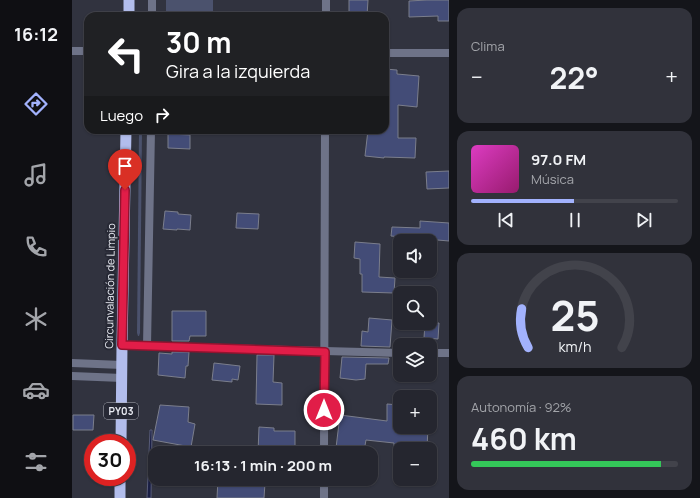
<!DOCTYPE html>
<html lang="es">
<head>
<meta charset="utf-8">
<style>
	:root { --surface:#25262f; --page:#31323b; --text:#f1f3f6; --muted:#a3a5aa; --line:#42434b; --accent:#a2b2fd }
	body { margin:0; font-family:Manrope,sans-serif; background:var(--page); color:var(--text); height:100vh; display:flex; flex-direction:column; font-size:15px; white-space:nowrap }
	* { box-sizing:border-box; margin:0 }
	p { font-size:13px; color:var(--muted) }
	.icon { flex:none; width:22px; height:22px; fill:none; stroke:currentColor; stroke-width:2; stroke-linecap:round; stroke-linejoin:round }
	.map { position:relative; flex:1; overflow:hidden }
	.sheet { display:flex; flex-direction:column; gap:8px; padding:8px; background:#14151a; width:251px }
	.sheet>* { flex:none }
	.top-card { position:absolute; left:12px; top:12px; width:305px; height:122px; border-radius:12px; box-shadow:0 1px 3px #0004,0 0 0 1px var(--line); background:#202124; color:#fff; overflow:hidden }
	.buttons { position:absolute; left:321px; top:234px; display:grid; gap:8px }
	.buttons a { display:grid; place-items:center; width:44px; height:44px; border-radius:8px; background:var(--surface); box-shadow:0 1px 3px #0004,0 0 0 1px var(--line); font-size:20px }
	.speed { position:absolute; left:12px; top:434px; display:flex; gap:8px; font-size:20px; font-weight:700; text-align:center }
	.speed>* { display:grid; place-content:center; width:52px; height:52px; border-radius:50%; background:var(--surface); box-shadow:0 1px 3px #0004,0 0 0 1px var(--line); line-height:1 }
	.speed .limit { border:6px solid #d22; background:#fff; color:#111 }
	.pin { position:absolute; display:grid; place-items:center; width:34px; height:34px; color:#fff; margin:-41px -17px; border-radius:50% 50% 50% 0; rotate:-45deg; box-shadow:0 0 4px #0007 }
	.pin .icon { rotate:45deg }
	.me { position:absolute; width:44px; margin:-22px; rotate:0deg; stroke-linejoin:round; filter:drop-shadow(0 0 3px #0008) }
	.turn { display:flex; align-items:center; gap:14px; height:84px; padding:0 16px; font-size:18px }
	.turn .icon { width:52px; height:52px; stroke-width:2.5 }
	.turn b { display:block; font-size:28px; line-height:34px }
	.then { display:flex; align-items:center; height:38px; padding:0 16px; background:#0003; gap:8px; font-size:15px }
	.big { font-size:30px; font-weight:700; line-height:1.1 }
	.sheet .card { flex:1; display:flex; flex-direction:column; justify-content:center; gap:6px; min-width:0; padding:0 14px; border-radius:12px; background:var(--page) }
	.sheet .dial { align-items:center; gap:0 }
	.dial svg { height:104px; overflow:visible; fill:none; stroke:var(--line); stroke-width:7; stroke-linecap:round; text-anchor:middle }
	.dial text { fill:var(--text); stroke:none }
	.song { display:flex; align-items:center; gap:12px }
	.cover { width:48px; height:48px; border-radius:6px; background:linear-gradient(135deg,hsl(310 70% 55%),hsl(320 70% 35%)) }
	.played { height:4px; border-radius:2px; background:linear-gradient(90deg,var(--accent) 50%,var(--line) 50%) }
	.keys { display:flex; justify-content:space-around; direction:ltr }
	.heat { display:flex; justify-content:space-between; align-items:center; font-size:22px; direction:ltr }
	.charge { height:6px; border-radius:3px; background:linear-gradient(90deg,#34c759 92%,var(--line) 0) }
	.trip { position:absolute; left:76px; top:446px; width:230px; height:40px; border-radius:12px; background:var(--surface); box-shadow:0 1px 3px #0004,0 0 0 1px var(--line); font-weight:700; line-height:40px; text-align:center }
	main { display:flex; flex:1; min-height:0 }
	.tab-bar { display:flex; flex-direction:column; width:72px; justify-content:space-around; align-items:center; background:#0f0f13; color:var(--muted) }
	.tab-bar .icon { width:28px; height:28px }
	.tab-bar .selected { color:var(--accent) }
	.tab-bar b { font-size:18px; color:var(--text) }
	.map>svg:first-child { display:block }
	.green { fill:#4b526d }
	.water { fill:#1a1f45; stroke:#585c79 }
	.building { fill:#434c77; stroke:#7b7e8c }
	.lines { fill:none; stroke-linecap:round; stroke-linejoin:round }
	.minor { stroke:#6e7388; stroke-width:8 }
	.tertiary { stroke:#6e7388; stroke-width:8 }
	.trunk { stroke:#b2bdec; stroke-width:11 }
	.route-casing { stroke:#92132f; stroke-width:10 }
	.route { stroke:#e11d48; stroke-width:7 }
	.labels { text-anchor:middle; stroke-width:4; stroke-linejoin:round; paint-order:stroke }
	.shield { fill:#272935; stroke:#aeb0b9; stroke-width:1 }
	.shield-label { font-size:10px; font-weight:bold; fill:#e8eaf1 }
	.street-label { font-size:11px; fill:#e8eaf1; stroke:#272935 }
</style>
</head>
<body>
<main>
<nav class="tab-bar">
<b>16:12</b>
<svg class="icon selected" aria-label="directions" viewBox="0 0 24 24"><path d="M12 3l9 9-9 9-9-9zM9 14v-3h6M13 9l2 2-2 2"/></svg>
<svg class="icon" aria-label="music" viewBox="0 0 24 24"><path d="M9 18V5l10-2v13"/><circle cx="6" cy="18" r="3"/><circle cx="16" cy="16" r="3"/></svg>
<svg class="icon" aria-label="phone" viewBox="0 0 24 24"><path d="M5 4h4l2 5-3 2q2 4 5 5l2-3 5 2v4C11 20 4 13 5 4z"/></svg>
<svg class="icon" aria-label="climate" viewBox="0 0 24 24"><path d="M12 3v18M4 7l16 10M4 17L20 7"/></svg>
<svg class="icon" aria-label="car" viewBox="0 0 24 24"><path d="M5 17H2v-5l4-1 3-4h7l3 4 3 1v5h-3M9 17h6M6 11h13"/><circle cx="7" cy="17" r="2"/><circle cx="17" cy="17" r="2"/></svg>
<svg class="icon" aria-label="filters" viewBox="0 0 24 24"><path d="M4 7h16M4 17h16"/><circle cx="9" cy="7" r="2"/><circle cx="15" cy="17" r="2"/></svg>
</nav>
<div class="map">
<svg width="377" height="498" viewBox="0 0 377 498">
	<rect width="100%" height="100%" fill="#31333f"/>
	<!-- green -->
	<g class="green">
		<rect x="94" y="0" width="47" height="16"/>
		<path d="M 67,130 L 70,130 L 68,333 L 67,336 L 66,336 L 65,333 Z"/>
	</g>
	<!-- water -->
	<path class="water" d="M 78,430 L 80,430 L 79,498 L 75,498 Z"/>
	<!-- building -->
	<g class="building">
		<path d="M 277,0 L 296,0 L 295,16 L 277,16 Z"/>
		<path d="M 355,0 L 377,0 L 377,21 L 366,21 L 366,16 L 337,17 L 337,1 Z"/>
		<path d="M 313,69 L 325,70 L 325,74 L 347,76 L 345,107 L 326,105 L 326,138 L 344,138 L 343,158 L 312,157 L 312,158 L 293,156 L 296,130 L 313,130 Z"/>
		<path d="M 96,134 L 118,135 L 118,149 L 96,148 Z"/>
		<path d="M 377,171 L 377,188 L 355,189 L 354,172 Z"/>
		<path d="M 93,211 L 106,212 L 106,214 L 119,215 L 118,230 L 105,229 L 105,230 L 91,229 Z"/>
		<path d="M 165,213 L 187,214 L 186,229 L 164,228 Z"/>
		<path d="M 348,221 L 377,223 L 377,241 L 319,236 L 320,227 L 348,228 Z"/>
		<path d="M 283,242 L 308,244 L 307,277 L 323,278 L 322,293 L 290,292 L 290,274 L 288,274 L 288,259 L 282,258 Z"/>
		<path d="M 100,311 L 134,311 L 134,336 L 118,336 L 117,341 L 100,341 Z"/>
		<path d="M 297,318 L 320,320 L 318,347 L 289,346 L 290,331 L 296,332 Z"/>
		<path d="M 353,323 L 367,323 L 366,339 L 352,338 Z"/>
		<path d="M 100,352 L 117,352 L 116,366 L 114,366 L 113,378 L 86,375 L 87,353 L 100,354 Z"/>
		<path d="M 185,355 L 202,355 L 201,382 L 210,383 L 210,405 L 184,404 Z"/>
		<path d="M 270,357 L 317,358 L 316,364 L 294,364 L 293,379 L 284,380 L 268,378 Z"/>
		<path d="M 142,363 L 168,366 L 166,380 L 160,379 L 160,382 L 140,380 Z"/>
		<path d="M 315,404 L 328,405 L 328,427 L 356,427 L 355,449 L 322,449 L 322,443 L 294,440 L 292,451 L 264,448 L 268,415 L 315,421 Z"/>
		<path d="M 88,405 L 117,407 L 116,422 L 123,424 L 119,447 L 81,440 Z"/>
		<path d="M 1,415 L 22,415 L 21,430 L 1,430 Z"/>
		<path d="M 187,427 L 202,428 L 202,431 L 223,431 L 223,453 L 186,453 Z"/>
		<path d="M 146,479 L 193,483 L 192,498 L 145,498 Z"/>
	</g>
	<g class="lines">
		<!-- minor -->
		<g class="minor">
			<path d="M 80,16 L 80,0"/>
			<path d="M 254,16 L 254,0"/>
			<path d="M 0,51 L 16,51"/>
			<path d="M 313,53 L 377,53"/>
			<path d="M 50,345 L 253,351 L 328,353"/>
			<path d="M 75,346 L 79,130"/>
			<path d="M 358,353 L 377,353"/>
			<path d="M 252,453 L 253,130"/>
			<path d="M 252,498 L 252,479"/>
		</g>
		<!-- tertiary -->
		<g class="tertiary">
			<path d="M 0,363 L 50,365"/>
			<path d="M 0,376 L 50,378"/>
		</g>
		<!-- trunk -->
		<g class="trunk">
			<path d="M 57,16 L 57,0"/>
			<path d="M 49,443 L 50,345 L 54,130"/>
			<path d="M 48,498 L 48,477"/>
		</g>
	</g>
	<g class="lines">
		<defs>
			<path id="route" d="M 53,190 L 50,345 L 253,352 L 252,410"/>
		</defs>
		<!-- route casing -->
		<use href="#route" class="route-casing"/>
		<!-- route -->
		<use href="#route" class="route"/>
	</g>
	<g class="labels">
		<!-- shield labels -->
		<rect class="shield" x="32" y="403" width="34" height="16" rx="3"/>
		<g class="shield-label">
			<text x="49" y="415">PY03</text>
		</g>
		<!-- street labels -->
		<g class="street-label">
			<text transform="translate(38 286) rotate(-89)" y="4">Circunvalación de Limpio</text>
		</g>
	</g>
</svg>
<div class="buttons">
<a><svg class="icon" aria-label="sound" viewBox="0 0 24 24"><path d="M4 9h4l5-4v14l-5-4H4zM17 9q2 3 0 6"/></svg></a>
<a><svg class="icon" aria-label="search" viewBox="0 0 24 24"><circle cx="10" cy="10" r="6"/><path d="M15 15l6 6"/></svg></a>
<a><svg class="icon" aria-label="layers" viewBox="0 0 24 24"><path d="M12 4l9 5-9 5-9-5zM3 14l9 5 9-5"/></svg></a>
<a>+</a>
<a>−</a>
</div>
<div class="speed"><div class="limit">30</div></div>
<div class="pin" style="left:53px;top:190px;background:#d93025"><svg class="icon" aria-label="arrive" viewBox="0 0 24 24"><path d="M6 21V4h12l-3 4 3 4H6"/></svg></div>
<svg class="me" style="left:252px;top:410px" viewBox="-20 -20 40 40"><circle r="17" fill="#e11d48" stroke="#fff" stroke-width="3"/><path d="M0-11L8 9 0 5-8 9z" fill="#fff"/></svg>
<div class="trip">16:13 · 1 min · 200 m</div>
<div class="top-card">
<div class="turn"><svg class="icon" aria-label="left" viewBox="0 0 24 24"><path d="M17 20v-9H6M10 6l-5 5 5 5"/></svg><div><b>30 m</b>Gira a la izquierda</div></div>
<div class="then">Luego<svg class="icon" aria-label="right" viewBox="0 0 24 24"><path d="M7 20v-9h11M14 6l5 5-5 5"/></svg></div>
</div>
</div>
<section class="sheet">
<div class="card"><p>Clima</p>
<div class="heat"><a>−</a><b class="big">22°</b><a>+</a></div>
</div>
<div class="card">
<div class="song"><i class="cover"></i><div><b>97.0 FM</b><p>Música</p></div></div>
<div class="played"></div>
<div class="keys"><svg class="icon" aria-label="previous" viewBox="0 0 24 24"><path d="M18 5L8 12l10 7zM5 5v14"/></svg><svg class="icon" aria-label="pause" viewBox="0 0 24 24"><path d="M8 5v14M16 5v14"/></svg><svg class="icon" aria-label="next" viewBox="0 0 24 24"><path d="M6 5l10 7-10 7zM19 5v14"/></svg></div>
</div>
<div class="card dial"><svg viewBox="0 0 100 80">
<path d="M14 69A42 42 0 1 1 86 69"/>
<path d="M14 69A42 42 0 0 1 9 39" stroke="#a2b2fd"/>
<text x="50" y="56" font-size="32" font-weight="700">25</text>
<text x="50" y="72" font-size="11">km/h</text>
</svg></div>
<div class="card"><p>Autonomía · 92%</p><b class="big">460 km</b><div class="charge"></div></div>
</section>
</main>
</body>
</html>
